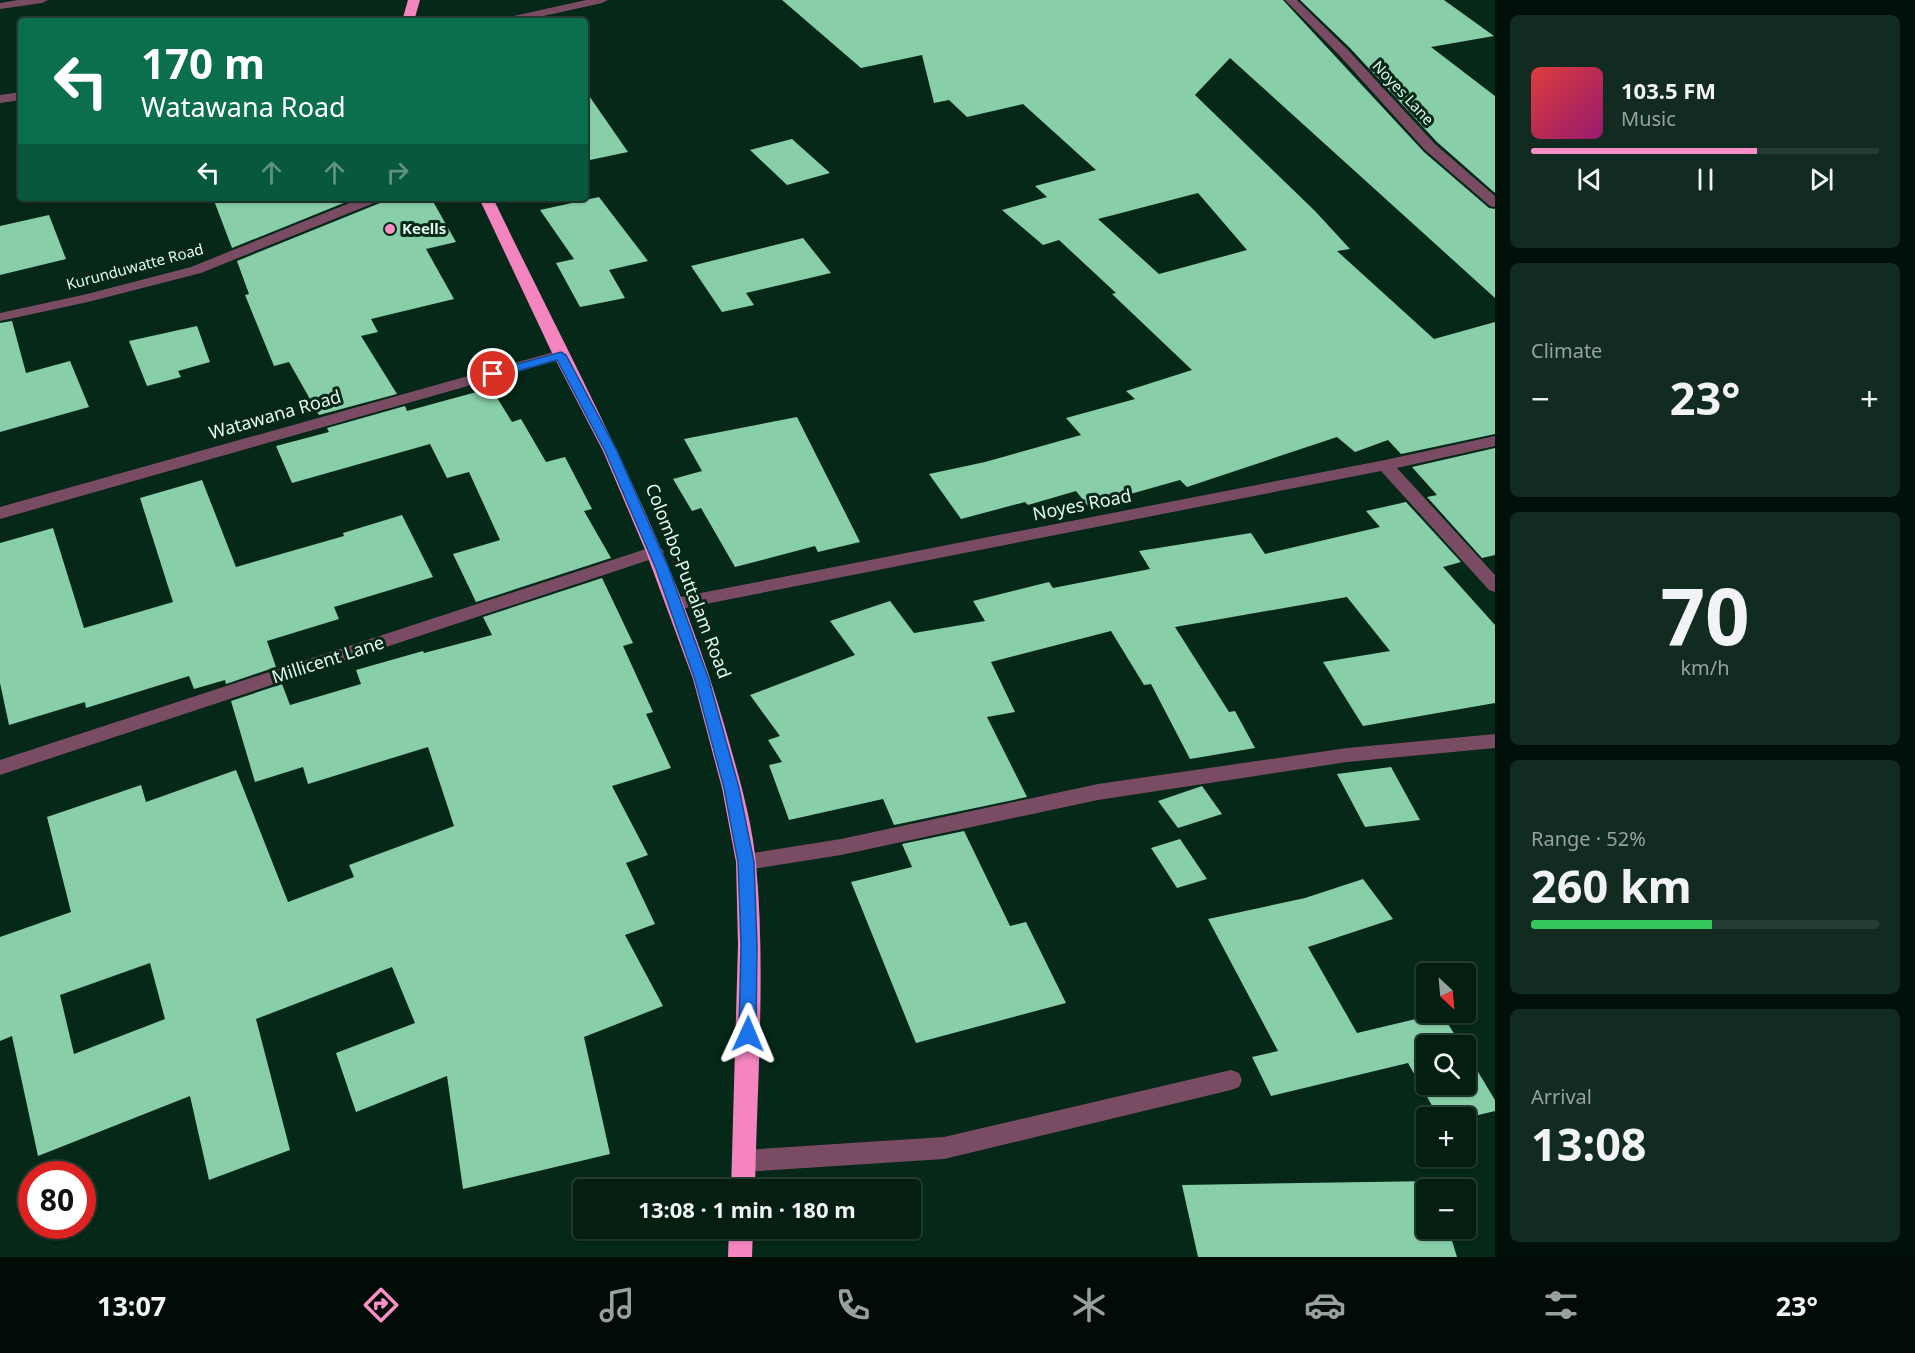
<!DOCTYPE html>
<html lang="en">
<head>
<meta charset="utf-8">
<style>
	:root { --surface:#041e12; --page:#122b20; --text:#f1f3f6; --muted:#97a29f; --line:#253c32; --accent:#fa8fc7 }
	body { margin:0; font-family:"Noto Sans",sans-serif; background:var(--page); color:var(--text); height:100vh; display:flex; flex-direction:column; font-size:22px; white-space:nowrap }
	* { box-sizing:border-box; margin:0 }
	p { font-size:20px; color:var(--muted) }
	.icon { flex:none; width:33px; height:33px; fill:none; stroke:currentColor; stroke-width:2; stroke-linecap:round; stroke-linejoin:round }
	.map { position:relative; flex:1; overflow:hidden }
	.sheet { display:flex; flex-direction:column; gap:15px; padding:15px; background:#02100a; width:420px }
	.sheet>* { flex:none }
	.guide { position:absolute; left:18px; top:18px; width:570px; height:183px; border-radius:6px; box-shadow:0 2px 4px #0004,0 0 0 2px var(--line); background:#0b6e4f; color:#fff; overflow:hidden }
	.needle { width:39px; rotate:154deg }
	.buttons { position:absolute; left:1416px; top:963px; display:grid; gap:12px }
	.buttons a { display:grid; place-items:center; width:60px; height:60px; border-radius:6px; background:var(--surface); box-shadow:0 2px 4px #0004,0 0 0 2px var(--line); font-size:30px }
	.speed { position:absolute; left:18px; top:1161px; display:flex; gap:12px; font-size:30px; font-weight:700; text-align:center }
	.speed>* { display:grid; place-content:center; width:78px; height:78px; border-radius:50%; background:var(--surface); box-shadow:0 2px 4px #0004,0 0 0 2px var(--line); line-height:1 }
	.speed .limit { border:9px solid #d22; background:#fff; color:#111 }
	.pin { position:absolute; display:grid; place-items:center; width:51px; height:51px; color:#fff; margin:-26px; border:3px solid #fff; border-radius:50%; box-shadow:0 2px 6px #0007 }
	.me { position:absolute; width:66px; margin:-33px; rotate:1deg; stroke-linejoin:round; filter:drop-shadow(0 0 4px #0008) }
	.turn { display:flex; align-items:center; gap:21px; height:126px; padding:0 24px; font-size:27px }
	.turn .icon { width:78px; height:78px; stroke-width:2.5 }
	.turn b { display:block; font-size:42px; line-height:51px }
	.lanes { display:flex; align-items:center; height:57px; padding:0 24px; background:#0003; justify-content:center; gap:30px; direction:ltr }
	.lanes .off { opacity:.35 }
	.big { font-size:45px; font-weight:700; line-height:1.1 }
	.sheet .tile { flex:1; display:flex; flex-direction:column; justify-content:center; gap:9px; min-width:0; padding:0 21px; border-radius:9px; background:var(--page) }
	.sheet .dial { align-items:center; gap:0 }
	.dial b { font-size:78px; line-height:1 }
	.song { display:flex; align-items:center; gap:18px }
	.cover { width:72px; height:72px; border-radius:9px; background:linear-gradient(135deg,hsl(0 70% 55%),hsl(320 70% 35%)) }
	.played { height:6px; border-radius:3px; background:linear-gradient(90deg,var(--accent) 65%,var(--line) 65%) }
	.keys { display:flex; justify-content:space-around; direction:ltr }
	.heat { display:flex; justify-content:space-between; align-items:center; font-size:33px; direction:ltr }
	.charge { height:9px; border-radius:4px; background:linear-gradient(90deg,#34c759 52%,var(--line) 0) }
	.trip { position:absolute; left:573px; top:1179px; width:348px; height:60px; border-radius:6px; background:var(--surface); box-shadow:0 2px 4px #0004,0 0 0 2px var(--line); font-weight:700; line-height:60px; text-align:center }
	.dock { display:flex; height:96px; justify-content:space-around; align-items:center; background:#020c07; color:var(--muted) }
	.dock .icon { width:42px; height:42px }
	.dock .on { color:var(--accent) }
	.dock b { font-size:27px; color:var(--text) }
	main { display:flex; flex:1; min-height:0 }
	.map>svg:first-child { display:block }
	.building { fill:#88cfa9; fill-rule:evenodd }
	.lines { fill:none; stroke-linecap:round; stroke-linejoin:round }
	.lane { fill:#794c63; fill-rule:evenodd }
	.street { fill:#794c63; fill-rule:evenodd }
	.highway { fill:#f485c0; fill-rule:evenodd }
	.route { fill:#1a73e8; stroke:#114b97; stroke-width:1.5 }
	.poi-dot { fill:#fa8fc7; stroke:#052818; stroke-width:2 }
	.labels { text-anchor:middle; stroke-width:6; stroke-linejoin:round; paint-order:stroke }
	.far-street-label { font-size:15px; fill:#e6f9ee; stroke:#052818 }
	.far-poi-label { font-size:15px; font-weight:bold; fill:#e6f9ee; stroke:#052818; text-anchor:start }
	.street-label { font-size:18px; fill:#e6f9ee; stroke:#052818 }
</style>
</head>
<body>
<main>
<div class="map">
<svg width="1495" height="1257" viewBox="0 0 1495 1257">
	<rect width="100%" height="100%" fill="#052818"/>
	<!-- building -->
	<g class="building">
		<path d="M 782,0 L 1283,0 L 1424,152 L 1489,208 L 1495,209 L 1495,298 L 1230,58 L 1195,95 L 1315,211 L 1350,249 L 1337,251 L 1434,339 L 1495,322 L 1495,434 L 1401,454 L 1388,440 L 1355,452 L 1337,437 L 1187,487 L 1180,480 L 1088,506 L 1076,491 L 1028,505 L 1025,502 L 961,519 L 929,474 L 985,462 L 1081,435 L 1066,418 L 1135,399 L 1126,391 L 1192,370 L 1112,294 L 1116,293 L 1059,240 L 1043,245 L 1002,210 L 1047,197 L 1035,186 L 1096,170 L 1023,104 L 967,117 L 949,100 L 934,103 L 922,55 L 861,68 ZM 1198,193 L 1247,250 L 1159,274 L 1098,219 Z"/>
		<path d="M 1300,0 L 1444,0 L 1494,36 L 1431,47 L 1495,96 L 1495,193 L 1437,142 L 1350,48 Z"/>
		<path d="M 585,90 L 628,152 L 585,161 Z"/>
		<path d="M 792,139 L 830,173 L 787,185 L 750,150 Z"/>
		<path d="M 599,197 L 648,261 L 609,270 L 625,298 L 580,307 L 556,263 L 574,259 L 540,210 Z"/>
		<path d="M 213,198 L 356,198 L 232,248 Z"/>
		<path d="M 383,198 L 431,198 L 456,242 L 426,249 L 454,299 L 371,319 L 378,332 L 361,336 L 397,394 L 319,415 L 289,362 L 274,366 L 245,295 L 249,294 L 237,261 L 380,203 Z"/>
		<path d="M 49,215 L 66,259 L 0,275 L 0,226 Z"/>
		<path d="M 803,238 L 831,273 L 746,293 L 754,305 L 722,312 L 691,266 Z"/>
		<path d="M 12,321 L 26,373 L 70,361 L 89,407 L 0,432 L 0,323 Z"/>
		<path d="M 197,326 L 210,362 L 178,371 L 181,377 L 147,386 L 129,341 Z"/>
		<path d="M 491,388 L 512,422 L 521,419 L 546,462 L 565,457 L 592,509 L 584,511 L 611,558 L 476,602 L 453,554 L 500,540 L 469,472 L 447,478 L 430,444 L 292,483 L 276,446 L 329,432 L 327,428 L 405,406 L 407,411 Z"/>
		<path d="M 797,417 L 860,542 L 818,552 L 815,546 L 735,567 L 701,508 L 692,511 L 673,479 L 702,471 L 684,439 Z"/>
		<path d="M 1495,448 L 1495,555 L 1482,558 L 1427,497 L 1437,495 L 1412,467 Z"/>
		<path d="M 202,480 L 236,567 L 344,536 L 343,533 L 402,515 L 433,577 L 334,607 L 339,619 L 267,641 L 276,667 L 226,684 L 225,680 L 194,689 L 189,676 L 86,708 L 85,702 L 9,725 L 0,683 L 0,543 L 53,528 L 84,628 L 173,602 L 140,498 Z"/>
		<path d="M 1406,502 L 1461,562 L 1443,567 L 1495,625 L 1495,703 L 1363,726 L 1323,662 L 1390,651 L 1347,597 L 1175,627 L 1229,712 L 1235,711 L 1255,748 L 1190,759 L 1151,684 L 1144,685 L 1111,631 L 991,662 L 1015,712 L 987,717 L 1027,797 L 894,825 L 883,799 L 789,820 L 769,765 L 782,762 L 768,740 L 780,736 L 750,695 L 855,655 L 830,621 L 890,601 L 914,633 L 985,621 L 973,601 L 1049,582 L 1053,588 L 1150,569 L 1139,551 L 1251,533 L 1265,554 L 1380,527 L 1366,511 Z"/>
		<path d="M 602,578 L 633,643 L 623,646 L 653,712 L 646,714 L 671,768 L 612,786 L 648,855 L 626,863 L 655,924 L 625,935 L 663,1006 L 584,1037 L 610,1154 L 463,1189 L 447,1076 L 356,1112 L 336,1053 L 415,1023 L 392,967 L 256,1019 L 290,1150 L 209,1180 L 190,1096 L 38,1156 L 12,1036 L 0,1041 L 0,937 L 71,912 L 47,817 L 141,785 L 146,802 L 236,770 L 288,902 L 354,877 L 349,865 L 454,826 L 428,747 L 308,784 L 303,767 L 255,782 L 231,701 L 282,684 L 290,705 L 361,684 L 356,670 L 423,651 L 424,653 L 492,635 L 483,617 ZM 150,963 L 165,1019 L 74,1054 L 60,995 Z"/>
		<path d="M 1391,767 L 1420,820 L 1365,827 L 1337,774 Z"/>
		<path d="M 1202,786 L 1222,814 L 1178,828 L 1158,801 Z"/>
		<path d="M 964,831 L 1010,926 L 1026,922 L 1066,1003 L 916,1043 L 851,882 L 912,867 L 902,844 Z"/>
		<path d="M 1180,839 L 1207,879 L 1177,888 L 1151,848 Z"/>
		<path d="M 1363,879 L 1393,919 L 1308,947 L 1357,1033 L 1441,1013 L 1462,1046 L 1426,1046 L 1426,1084 L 1466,1084 L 1466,1052 L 1495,1100 L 1495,1111 L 1466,1118 L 1439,1118 L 1408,1063 L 1271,1096 L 1252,1057 L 1278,1051 L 1208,919 L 1305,898 Z"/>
		<path d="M 1433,1181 L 1436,1190 L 1426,1190 L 1426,1228 L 1448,1228 L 1457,1257 L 1198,1257 L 1182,1185 Z"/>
	</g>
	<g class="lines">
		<!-- lane -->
		<path class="lane" d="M 1231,1070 L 1239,1073 L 1242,1080 L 1239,1087 L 1231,1090 L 944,1159 L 744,1172 L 736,1169 L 732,1161 L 736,1153 L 744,1150 L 944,1137 Z"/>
		<!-- street -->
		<g class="street">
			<path d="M 18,0 L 48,0 L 42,3 L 0,9 L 0,3 Z"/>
			<path d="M 586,0 L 608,0 L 602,3 L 521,21 L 499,21 L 505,18 Z"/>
			<path d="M 1285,0 L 1297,0 L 1348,50 L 1435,144 L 1495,196 L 1495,207 L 1490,206 L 1425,150 L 1340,56 Z"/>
			<path d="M 21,92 L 21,100 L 0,103 L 0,95 Z"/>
			<path d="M 362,198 L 381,198 L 379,201 L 201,273 L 88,302 L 0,321 L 0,313 L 87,294 L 191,267 Z"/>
			<path d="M 561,350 L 566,352 L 569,355 L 566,358 L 0,519 L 0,507 Z"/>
			<path d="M 1495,436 L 1495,446 L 1397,468 L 1495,575 L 1495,592 L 1489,590 L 1381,471 L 675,610 L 669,608 L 666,604 L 669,600 L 675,598 L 1385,460 Z"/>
			<path d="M 655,546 L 661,548 L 664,552 L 661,556 L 0,775 L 0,760 Z"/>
			<path d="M 1495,734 L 1495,748 L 1347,762 L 1098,800 L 841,855 L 746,870 L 739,868 L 736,862 L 739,856 L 746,854 L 841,839 L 1098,784 L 1347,748 Z"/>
		</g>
		<!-- highway -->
		<g class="highway">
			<path d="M 408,0 L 420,0 L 414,21 L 402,21 Z"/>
			<path d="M 479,198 L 493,198 C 577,373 673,543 726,731 C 738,774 752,819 756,864 C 766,969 757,1084 755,1190 L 731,1190 L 738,945 L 736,862 L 722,788 L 693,679 L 646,552 L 603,451 L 553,355 Z"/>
			<path d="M 729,1228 L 753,1228 L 752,1257 L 728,1257 Z"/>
		</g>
	</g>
	<!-- route -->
	<path class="route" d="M 561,352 L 566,355 L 617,451 L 669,569 L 709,680 L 739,788 L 754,862 L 757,945 L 756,1034 L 754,1039 L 748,1041 L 742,1039 L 739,1034 L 741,945 L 738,862 L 724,788 L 695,680 L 656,569 L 605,451 L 557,360 L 493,378 L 488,374 L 489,372 Z"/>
	<!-- markers -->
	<circle class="poi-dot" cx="390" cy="229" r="6"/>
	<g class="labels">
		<!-- far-street labels -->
		<g class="far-street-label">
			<text transform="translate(1403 93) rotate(47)" y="5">Noyes Lane</text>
			<text transform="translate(135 267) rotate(-15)" y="5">Kurunduwatte Road</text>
		</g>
		<!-- far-poi labels -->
		<g class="far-poi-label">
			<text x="402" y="234">Keells</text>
		</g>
		<!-- street labels -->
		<g class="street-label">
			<text transform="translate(275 415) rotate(-16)" y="6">Watawana Road</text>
			<text transform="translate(1082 505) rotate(-11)" y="6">Noyes Road</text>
			<text transform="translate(688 581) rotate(69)" y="6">Colombo-Puttalam Road</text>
			<text transform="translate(328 660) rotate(-18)" y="6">Millicent Lane</text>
		</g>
	</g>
</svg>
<div class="buttons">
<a><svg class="needle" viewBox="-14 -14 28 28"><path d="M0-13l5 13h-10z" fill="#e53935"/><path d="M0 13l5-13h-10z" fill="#97a29f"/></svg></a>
<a><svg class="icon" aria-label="search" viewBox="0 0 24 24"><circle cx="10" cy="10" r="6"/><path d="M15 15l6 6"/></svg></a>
<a>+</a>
<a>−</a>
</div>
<div class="speed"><div class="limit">80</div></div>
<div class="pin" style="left:493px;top:374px;background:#d93025"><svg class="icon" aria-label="arrive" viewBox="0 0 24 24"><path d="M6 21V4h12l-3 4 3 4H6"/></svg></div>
<svg class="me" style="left:748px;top:1034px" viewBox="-20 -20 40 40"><path d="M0-17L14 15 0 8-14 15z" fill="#1a73e8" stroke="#fff" stroke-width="4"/></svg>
<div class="trip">13:08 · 1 min · 180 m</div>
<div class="guide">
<div class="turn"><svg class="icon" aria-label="left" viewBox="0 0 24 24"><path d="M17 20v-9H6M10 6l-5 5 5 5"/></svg><div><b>170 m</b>Watawana Road</div></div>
<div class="lanes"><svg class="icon" aria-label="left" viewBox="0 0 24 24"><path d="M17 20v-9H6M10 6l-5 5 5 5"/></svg><svg class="icon off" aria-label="ahead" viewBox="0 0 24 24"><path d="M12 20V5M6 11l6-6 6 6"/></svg><svg class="icon off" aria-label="ahead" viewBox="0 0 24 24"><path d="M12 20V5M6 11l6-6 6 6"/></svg><svg class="icon off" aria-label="right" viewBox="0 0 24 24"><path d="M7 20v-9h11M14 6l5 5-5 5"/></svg></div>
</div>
</div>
<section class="sheet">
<div class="tile">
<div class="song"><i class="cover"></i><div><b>103.5 FM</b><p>Music</p></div></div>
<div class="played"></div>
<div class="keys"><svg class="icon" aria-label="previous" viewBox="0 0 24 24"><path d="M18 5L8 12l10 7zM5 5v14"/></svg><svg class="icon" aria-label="pause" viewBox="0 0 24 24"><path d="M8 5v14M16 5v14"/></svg><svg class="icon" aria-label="next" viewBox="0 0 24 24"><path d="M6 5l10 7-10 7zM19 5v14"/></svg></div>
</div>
<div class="tile"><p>Climate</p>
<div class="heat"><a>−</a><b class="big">23°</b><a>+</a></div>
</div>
<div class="tile dial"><b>70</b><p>km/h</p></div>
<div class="tile"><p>Range · 52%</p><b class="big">260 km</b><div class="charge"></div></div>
<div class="tile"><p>Arrival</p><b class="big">13:08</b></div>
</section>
</main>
<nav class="dock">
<b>13:07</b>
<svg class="icon on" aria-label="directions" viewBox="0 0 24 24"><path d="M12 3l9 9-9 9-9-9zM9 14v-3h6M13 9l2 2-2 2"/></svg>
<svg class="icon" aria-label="music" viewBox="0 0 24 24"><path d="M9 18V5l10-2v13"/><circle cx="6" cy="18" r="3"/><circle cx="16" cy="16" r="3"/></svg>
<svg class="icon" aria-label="phone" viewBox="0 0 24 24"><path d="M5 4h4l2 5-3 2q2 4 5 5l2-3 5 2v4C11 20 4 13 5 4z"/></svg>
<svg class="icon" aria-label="climate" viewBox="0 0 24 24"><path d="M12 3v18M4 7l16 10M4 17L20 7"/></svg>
<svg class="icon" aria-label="car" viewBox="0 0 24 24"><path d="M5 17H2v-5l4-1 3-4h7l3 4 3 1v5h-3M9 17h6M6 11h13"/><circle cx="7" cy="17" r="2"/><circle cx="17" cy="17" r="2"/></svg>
<svg class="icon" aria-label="filters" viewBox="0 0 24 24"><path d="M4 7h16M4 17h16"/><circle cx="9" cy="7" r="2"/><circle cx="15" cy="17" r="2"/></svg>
<b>23°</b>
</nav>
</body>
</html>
